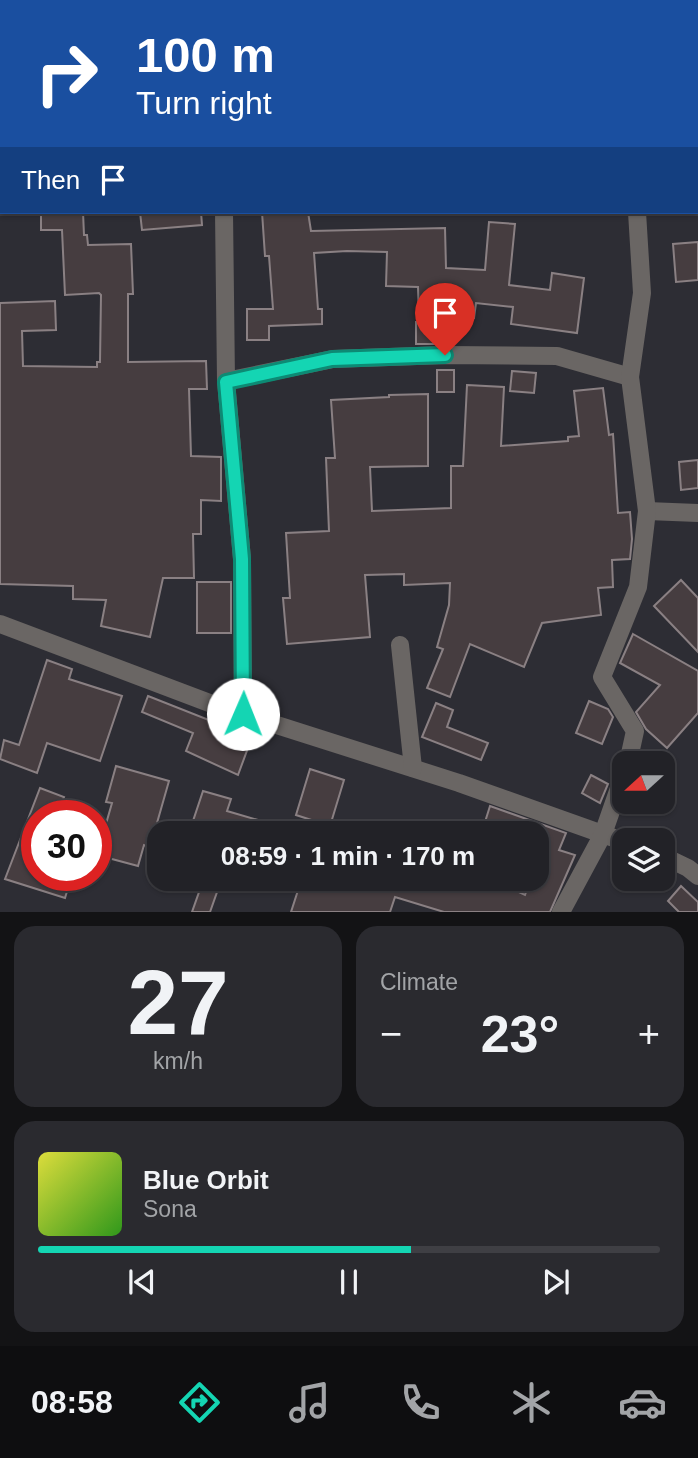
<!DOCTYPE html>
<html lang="en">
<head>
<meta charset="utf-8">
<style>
	:root { --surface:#222227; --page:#2a2a2f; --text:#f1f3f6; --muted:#a2a4a7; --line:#3f3f44; --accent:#14d5b3 }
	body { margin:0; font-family:Arial,sans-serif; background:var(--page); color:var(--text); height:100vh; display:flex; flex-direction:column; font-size:26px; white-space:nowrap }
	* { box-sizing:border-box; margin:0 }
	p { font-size:23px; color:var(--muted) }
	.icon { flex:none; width:38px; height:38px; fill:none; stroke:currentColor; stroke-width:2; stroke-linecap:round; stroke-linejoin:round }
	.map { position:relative; height:912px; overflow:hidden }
	.side { display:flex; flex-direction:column; gap:14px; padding:14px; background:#131315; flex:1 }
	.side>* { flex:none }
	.banner { position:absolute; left:0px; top:0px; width:698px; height:214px; box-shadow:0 2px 5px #0004,0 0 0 2px var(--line); background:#1a4fa0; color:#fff; overflow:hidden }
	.needle { width:46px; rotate:249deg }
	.tools { position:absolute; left:612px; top:751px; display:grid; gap:14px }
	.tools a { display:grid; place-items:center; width:63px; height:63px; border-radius:14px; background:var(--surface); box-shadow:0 2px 5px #0004,0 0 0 2px var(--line); font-size:35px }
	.speed { position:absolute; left:21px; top:800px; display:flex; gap:14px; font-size:35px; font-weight:700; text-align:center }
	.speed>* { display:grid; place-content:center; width:91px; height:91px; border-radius:50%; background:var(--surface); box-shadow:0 2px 5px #0004,0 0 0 2px var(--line); line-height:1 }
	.speed .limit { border:10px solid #d22; background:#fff; color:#111 }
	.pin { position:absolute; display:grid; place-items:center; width:60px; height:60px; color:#fff; margin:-72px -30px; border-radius:50% 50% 50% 0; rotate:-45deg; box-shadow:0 0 7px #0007 }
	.pin .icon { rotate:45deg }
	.me { position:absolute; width:77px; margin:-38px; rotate:1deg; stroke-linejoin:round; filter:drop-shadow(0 0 5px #0008) }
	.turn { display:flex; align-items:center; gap:24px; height:147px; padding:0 21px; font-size:32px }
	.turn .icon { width:91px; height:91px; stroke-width:2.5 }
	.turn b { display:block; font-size:49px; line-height:60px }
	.then { display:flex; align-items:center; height:66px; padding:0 21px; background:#0003; gap:14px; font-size:26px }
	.big { font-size:52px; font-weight:700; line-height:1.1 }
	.side .card { flex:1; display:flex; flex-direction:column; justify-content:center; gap:10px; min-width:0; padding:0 24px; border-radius:21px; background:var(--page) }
	.side .dial { align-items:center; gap:0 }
	.dial b { font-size:91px; line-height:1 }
	.song { display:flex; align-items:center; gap:21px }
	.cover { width:84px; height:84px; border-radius:10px; background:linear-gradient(135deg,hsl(60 70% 55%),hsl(110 70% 35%)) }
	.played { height:7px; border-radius:4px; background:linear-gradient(90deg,var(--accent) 60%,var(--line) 60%) }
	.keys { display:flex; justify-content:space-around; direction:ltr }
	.heat { display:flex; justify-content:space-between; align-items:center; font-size:38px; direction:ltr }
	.side .tiles { flex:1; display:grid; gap:14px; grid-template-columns:1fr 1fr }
	.card:last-child { grid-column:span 2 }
	.trip { position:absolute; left:147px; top:821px; width:402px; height:70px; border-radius:21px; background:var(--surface); box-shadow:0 2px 5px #0004,0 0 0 2px var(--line); font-weight:700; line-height:70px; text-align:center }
	.menu { display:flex; height:112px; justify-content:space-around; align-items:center; background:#0e0e10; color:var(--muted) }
	.menu .icon { width:49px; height:49px }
	.menu .on { color:var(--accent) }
	.menu b { font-size:32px; color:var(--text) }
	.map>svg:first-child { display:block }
	.building { fill:#463d40; stroke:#8a8083; stroke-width:2 }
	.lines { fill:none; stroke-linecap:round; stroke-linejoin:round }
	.street { stroke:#6a6664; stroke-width:18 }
	.route-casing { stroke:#0d8a74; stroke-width:18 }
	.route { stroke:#14d5b3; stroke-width:12 }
</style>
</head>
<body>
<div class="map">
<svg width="698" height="912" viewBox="0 0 698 912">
	<rect width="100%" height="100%" fill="#2d2d34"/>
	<!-- building -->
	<g class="building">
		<path d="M 41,212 L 83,212 L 84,235 L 87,235 L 88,245 L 131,244 L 133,294 L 128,294 L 128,362 L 206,361 L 207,389 L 189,389 L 191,456 L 221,457 L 221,501 L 201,500 L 201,534 L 193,534 L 194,578 L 163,578 L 150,637 L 101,626 L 106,600 L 73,599 L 73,586 L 0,584 L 0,303 L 55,301 L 56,330 L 22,331 L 23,366 L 97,367 L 97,362 L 100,362 L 101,295 L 99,293 L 65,295 L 62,230 L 41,230 Z"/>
		<path d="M 140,212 L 201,212 L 202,225 L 142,230 Z"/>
		<path d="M 262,212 L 308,212 L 311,231 L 445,228 L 446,268 L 485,270 L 489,222 L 515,224 L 509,285 L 550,290 L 552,273 L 584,278 L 577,333 L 511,324 L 513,307 L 476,303 L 474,318 L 438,318 L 437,344 L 416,344 L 416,322 L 419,322 L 418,287 L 386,286 L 387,252 L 347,251 L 314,253 L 318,309 L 322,309 L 322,324 L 269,326 L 269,340 L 247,340 L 247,309 L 273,309 L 269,256 L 265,256 Z"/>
		<path d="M 698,242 L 698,280 L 676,282 L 673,244 Z"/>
		<rect x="437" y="370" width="17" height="22"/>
		<path d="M 512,371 L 536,373 L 534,393 L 510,391 Z"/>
		<path d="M 467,385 L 504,387 L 501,446 L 568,441 L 568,437 L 579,436 L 574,391 L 603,388 L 609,435 L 613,434 L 618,513 L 630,512 L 632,539 L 630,559 L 612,560 L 613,587 L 598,588 L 601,615 L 542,623 L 524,667 L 470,644 L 450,697 L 427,688 L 443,649 L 437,647 L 449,605 L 450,583 L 404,585 L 404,574 L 365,575 L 370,637 L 287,644 L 283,598 L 290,598 L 286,533 L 329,531 L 326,458 L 335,458 L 331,400 L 389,397 L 389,395 L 428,394 L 428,466 L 370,467 L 372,511 L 451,508 L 451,466 L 463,466 Z"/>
		<path d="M 698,460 L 698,488 L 681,490 L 679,462 Z"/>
		<path d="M 681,580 L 698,598 L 698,652 L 654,606 Z"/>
		<rect x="197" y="582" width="34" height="51"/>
		<path d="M 633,634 L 698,671 L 698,713 L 667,748 L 646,729 L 636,712 L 660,685 L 620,663 Z"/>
		<path d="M 47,660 L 72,669 L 69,679 L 122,696 L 100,761 L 47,743 L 37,773 L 0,759 L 4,740 L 19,745 Z"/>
		<path d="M 148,696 L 252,737 L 238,775 L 186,751 L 193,733 L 142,712 Z"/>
		<path d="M 589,701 L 608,709 L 613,717 L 602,744 L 576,733 Z"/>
		<path d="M 436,703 L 453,710 L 447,727 L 488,743 L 481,760 L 422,737 Z"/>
		<path d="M 116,766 L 169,781 L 157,823 L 159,824 L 159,851 L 144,845 L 138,866 L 97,855 L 112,803 L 106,802 Z"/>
		<path d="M 310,769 L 344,780 L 330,826 L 296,815 Z"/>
		<path d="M 591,775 L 608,784 L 600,803 L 582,793 Z"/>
		<path d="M 40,788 L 64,797 L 57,816 L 37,816 L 37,875 L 72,875 L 65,898 L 5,879 Z"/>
		<path d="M 203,791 L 231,799 L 227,811 L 285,828 L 284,833 L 189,833 Z"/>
		<path d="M 490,806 L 566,833 L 559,850 L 575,855 L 550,912 L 444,912 L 395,897 L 390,912 L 291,912 L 302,878 L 488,878 L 525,895 L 531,878 L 537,878 L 537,859 L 546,833 L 485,833 L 489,823 L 485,822 Z"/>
		<path d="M 204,878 L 222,878 L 210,912 L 192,912 Z"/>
		<path d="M 681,886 L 698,902 L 698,912 L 679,912 L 668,901 Z"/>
	</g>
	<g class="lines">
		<!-- street -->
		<g class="street">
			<path d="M 636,0 L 637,2"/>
			<path d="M 0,98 L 2,97"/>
			<path d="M 224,212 L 226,381 L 242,559 L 243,714"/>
			<path d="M 226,381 L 333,359 L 445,355 L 557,356 L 630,377"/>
			<path d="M 647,511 L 698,513"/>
			<path d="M 0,624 L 220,707 L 459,783 L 625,842"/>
			<path d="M 400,645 L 413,768"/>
			<path d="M 628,763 L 635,731 L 602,677 L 638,587 L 647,511 L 630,377 L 642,293 L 637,212"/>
			<path d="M 663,856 L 688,868 L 698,876"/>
			<path d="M 561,912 L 603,834 L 625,771"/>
		</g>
	</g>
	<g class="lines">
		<defs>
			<path id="route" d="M 243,714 L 242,559 L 226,382 L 332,359 L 445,355"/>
		</defs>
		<!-- route casing -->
		<use href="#route" class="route-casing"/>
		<!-- route -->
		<use href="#route" class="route"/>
	</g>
</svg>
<div class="tools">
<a><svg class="needle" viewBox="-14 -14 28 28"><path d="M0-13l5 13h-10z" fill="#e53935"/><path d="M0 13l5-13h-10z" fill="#a2a4a7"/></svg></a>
<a><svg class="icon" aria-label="layers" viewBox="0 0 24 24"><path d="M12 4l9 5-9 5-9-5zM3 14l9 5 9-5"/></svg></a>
</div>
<div class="speed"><div class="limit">30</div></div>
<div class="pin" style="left:445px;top:355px;background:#d93025"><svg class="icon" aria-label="arrive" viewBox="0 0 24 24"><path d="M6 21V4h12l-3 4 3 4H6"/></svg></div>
<svg class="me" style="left:243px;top:714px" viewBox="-20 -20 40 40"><circle r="19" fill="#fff"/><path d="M0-13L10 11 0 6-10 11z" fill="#14d5b3"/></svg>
<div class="trip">08:59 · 1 min · 170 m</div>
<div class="banner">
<div class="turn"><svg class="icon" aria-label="right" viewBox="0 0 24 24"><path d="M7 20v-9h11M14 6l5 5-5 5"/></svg><div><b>100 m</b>Turn right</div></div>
<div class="then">Then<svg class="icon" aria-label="arrive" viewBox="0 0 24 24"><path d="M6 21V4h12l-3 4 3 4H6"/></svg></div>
</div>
</div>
<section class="side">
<div class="tiles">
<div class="card dial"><b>27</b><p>km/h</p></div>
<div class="card"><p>Climate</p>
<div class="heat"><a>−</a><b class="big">23°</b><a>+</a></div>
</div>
<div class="card">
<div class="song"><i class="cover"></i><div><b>Blue Orbit</b><p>Sona</p></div></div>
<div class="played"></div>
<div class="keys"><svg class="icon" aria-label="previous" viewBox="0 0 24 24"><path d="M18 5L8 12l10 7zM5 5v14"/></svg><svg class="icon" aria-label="pause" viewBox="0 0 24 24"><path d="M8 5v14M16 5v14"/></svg><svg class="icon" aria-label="next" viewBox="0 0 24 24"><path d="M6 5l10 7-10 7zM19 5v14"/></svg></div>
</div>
</div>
</section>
<nav class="menu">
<b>08:58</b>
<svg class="icon on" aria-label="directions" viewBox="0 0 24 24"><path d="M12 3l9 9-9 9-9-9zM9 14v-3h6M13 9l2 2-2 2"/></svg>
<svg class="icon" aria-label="music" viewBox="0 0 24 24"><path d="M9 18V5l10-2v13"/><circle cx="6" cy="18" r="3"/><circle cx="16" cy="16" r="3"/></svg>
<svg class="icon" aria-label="phone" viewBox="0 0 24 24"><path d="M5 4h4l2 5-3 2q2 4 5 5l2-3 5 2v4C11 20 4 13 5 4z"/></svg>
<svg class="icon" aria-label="climate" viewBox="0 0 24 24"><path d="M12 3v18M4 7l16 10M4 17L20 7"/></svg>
<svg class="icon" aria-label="car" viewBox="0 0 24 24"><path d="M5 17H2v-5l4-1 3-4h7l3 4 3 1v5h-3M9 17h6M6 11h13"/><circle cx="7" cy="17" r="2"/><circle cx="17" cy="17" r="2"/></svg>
</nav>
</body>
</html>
